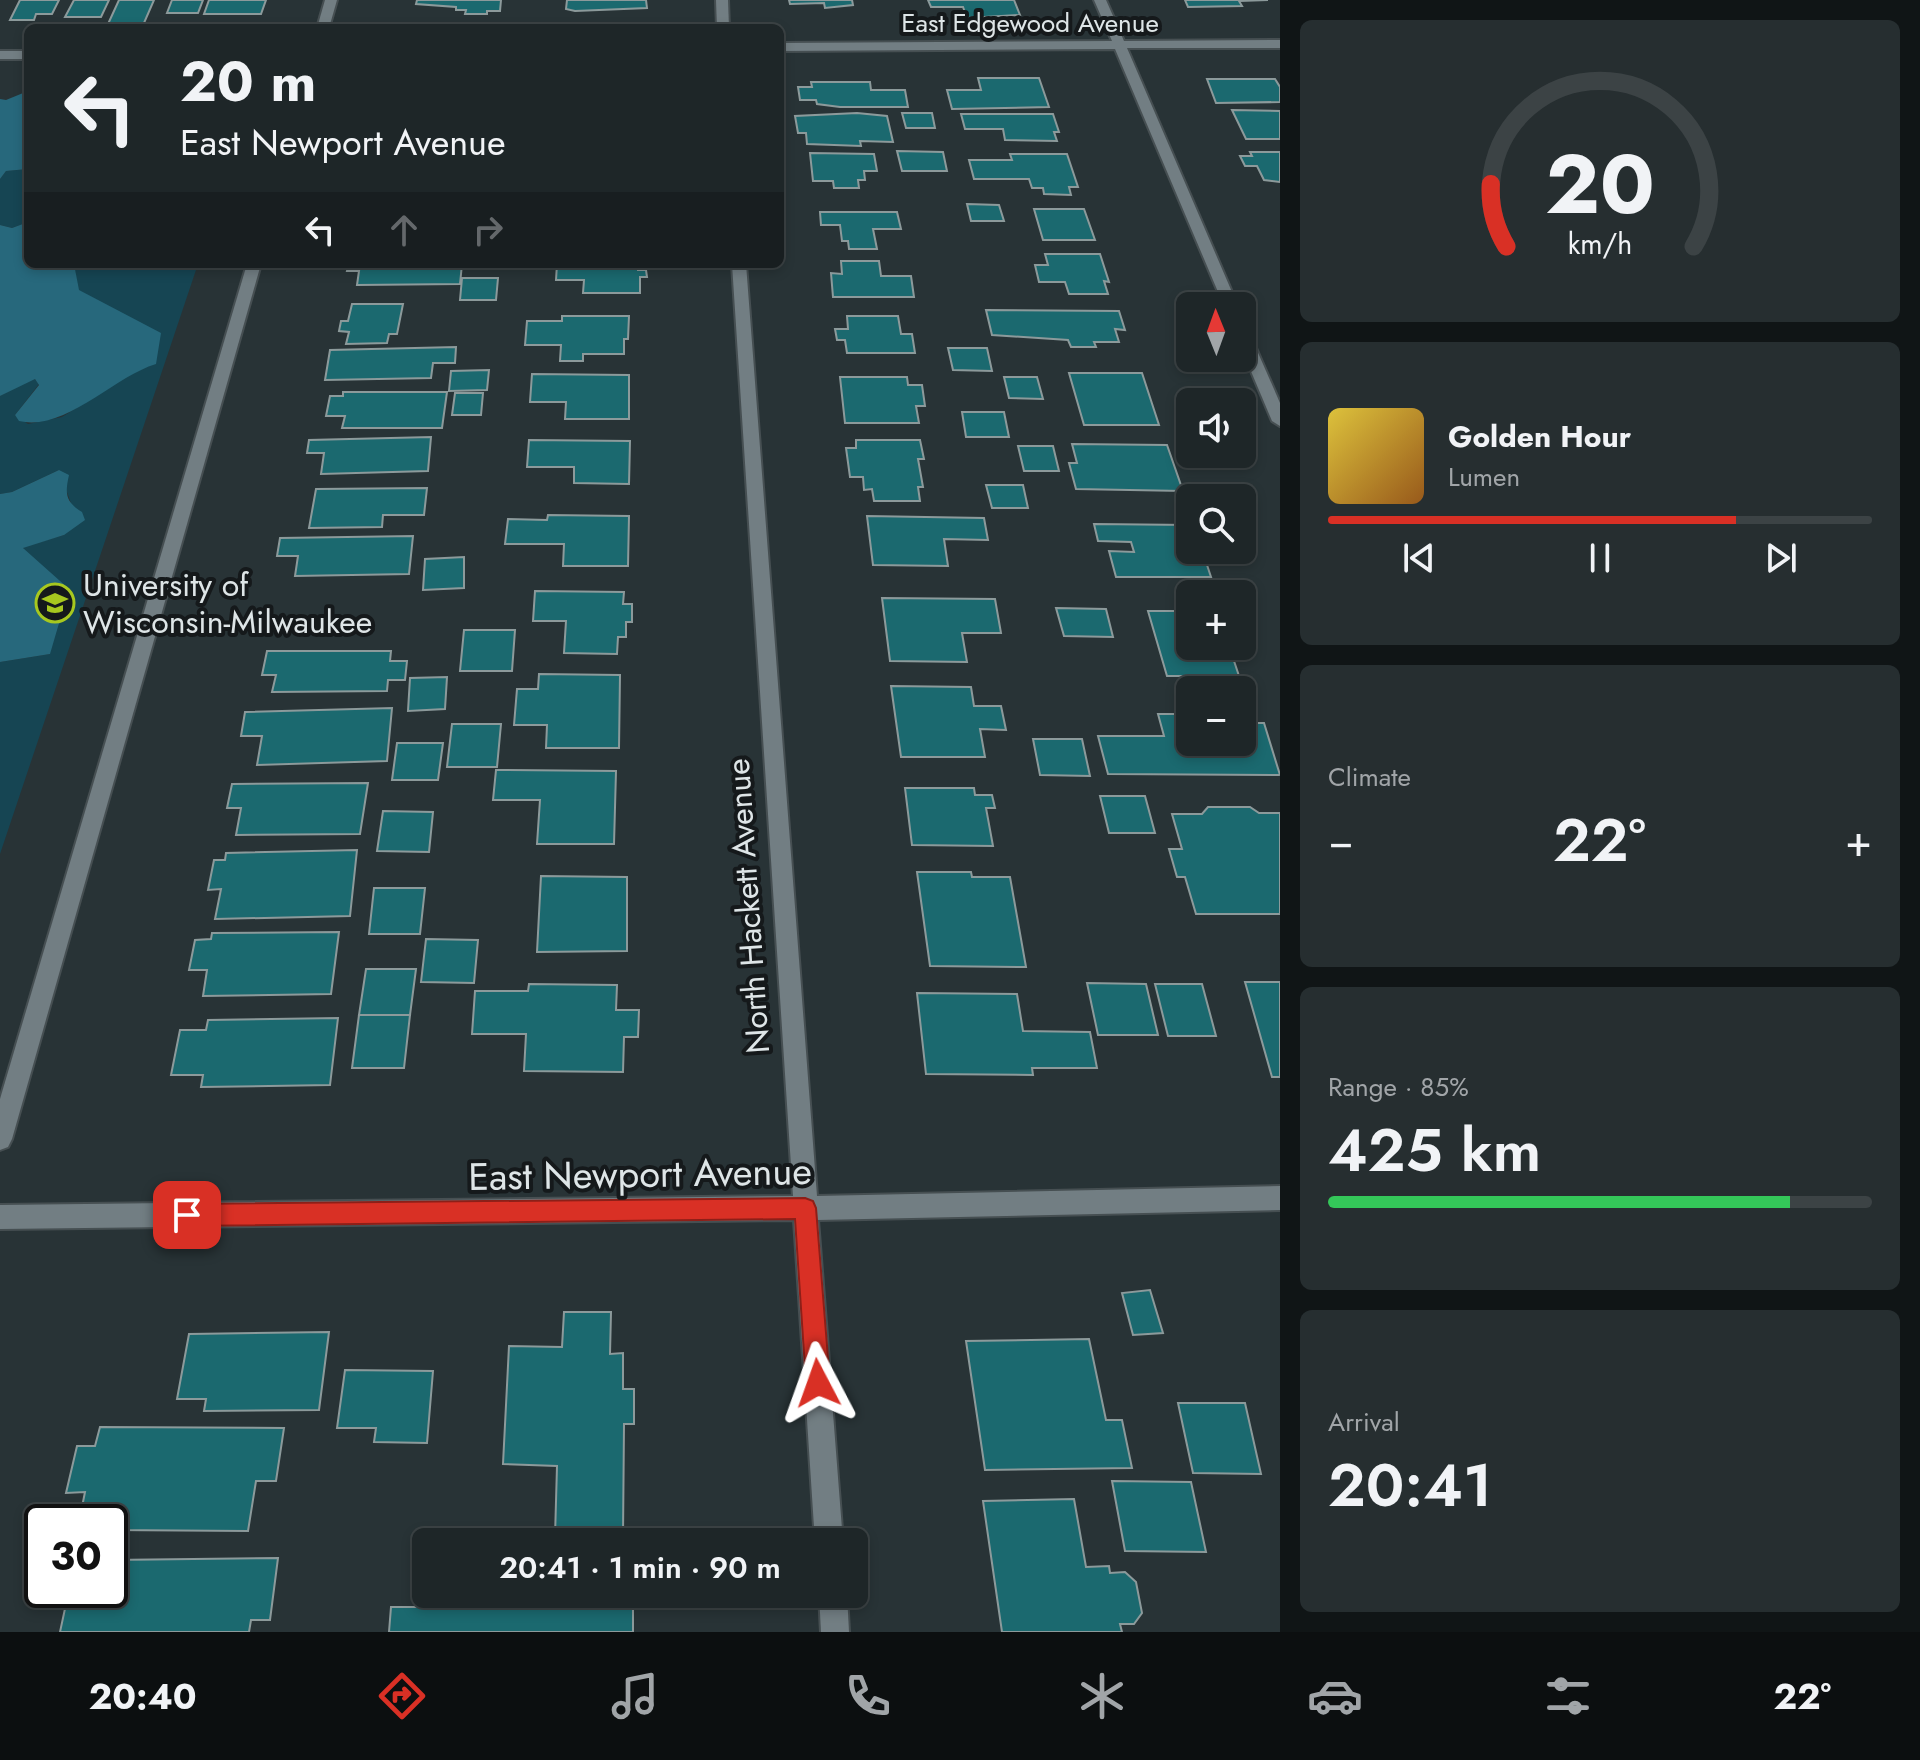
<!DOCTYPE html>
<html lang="en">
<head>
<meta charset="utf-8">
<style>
	:root { --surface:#1e2628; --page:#262e30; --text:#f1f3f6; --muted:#a1a5a8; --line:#3c4345; --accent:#d93025 }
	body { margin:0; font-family:Jost,sans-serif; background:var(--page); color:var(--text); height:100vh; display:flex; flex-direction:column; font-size:30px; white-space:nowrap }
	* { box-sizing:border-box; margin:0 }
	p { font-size:26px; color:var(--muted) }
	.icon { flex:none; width:44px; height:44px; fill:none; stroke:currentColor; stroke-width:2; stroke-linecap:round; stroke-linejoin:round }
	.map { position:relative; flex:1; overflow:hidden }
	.side { display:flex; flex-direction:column; gap:20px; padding:20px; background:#101516; width:640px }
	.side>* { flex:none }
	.top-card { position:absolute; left:24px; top:24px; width:760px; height:244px; border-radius:12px; box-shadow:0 4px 12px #0003,0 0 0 2px var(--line); background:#1e2628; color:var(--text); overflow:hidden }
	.needle { width:52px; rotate:359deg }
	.controls { position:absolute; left:1176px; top:292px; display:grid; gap:16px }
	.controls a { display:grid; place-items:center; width:80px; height:80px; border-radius:12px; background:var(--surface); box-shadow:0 4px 12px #0003,0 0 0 2px var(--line); font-size:40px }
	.speed { position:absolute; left:24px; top:1504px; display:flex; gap:16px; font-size:40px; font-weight:700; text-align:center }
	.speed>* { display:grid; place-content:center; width:104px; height:104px; border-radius:50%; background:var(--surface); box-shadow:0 4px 12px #0003,0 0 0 2px var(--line); line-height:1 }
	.speed .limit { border:4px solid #111; border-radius:12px; background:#fff; color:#111 }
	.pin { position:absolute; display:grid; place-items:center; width:68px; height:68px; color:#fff; margin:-34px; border-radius:16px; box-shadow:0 4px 12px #0006 }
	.me { position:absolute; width:88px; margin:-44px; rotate:356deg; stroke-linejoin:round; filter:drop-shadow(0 0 6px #0008) }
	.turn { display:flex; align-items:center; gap:28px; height:168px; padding:0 24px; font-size:36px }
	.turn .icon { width:104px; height:104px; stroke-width:2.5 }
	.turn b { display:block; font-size:56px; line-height:68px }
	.lanes { display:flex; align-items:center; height:76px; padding:0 24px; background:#0003; justify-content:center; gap:40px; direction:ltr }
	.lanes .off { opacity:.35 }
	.big { font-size:60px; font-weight:600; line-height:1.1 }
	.side .widget { flex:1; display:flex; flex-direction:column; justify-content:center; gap:12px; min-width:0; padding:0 28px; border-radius:12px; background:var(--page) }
	.side .dial { align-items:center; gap:0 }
	.dial svg { height:208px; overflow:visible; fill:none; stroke:var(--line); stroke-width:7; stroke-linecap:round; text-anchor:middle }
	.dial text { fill:var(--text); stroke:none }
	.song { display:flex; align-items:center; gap:24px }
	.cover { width:96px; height:96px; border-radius:12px; background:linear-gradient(135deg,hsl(50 70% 55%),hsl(30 70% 35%)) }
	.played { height:8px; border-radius:4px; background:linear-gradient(90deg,var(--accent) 75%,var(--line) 75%) }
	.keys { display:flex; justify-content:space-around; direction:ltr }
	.heat { display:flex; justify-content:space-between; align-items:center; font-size:44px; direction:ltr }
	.charge { height:12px; border-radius:6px; background:linear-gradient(90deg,#34c759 85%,var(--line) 0) }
	.trip { position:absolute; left:412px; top:1528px; width:456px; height:80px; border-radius:12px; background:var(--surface); box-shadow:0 4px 12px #0003,0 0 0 2px var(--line); font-weight:600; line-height:80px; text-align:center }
	.tabs { display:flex; height:128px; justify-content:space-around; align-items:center; background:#0c0f10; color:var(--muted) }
	.tabs .icon { width:56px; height:56px }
	.tabs .current { color:var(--accent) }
	.tabs b { font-size:36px; color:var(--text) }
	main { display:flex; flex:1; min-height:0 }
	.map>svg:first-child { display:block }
	.green { fill:#164553 }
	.forest { fill:#27687c }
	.building { fill:#1b696f; stroke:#8c9a9b; stroke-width:2 }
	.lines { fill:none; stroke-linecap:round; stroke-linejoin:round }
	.minor-casing { stroke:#464f52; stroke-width:4 }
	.minor { fill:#727e83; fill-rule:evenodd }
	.route { fill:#d93025; stroke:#8d1f18; stroke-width:2 }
	.labels { text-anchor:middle; stroke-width:8; stroke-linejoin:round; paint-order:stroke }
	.far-street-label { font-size:26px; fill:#dee5e7; stroke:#15191b }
	.poi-label { font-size:32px; fill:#dee5e7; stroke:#15191b; text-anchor:start }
	.street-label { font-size:32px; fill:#dee5e7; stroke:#15191b }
	.near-street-label { font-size:38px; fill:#dee5e7; stroke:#15191b }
</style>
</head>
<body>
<main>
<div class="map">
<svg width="1280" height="1632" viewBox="0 0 1280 1632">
	<rect width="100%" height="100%" fill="#283336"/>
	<!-- green -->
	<g class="green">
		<path d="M 28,169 L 28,222 L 12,228 L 0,225 L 0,179 L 6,171 Z"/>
		<path d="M 74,264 L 198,264 L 0,854 L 0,662 L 50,654 L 23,547 L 64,535 L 72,506 L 59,470 L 12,492 L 0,494 L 0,396 L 34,378 L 39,384 L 15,415 L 28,424 L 62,417 L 138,369 L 156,363 L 112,309 L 78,290 Z"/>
	</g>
	<!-- forest -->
	<g class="forest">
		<path d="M 28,91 L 28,169 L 6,171 L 0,179 L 0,99 L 6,100 Z"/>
		<path d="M 28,222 L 28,264 L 74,264 L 79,290 L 161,333 L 156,364 C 113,377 65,432 19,421 L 15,415 L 39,385 L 35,379 L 0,396 L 0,225 L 12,228 Z"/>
		<path d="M 59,470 L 69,475 C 65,493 65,502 82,512 L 85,520 L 64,535 L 23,548 L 69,589 L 50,654 L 0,662 L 0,494 L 12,492 Z"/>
	</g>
	<!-- building -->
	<g class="building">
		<path d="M 20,0 L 59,0 L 52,14 L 36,14 L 34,20 L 10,20 Z"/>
		<path d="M 74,0 L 109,0 L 101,17 L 65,17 Z"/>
		<path d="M 119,0 L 154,0 L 144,23 L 108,24 Z"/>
		<path d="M 172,0 L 203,0 L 198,13 L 167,13 Z"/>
		<path d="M 209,0 L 266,0 L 261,14 L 204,14 Z"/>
		<path d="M 417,0 L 501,0 L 500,11 L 487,11 L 487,14 L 465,14 L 466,10 L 456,10 L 456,7 L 416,4 Z"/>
		<path d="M 567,0 L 646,0 L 647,8 L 575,11 L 566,9 Z"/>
		<path d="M 789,0 L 852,0 L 853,5 L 825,8 L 824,3 L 790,4 Z"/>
		<path d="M 928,0 L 1014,0 L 1020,15 L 967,18 L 963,7 L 931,7 Z"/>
		<path d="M 1185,0 L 1268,0 L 1239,1 L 1242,6 L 1188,7 Z"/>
		<path d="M 978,78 L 1039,78 L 1049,107 L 952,109 L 947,90 L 981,90 Z"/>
		<path d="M 1207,79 L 1275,79 L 1280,87 L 1280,102 L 1216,103 Z"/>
		<path d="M 811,82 L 870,82 L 871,90 L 905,90 L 908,107 L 840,107 L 817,104 L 816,100 L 800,100 L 798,87 L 812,87 Z"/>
		<path d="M 1232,110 L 1280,111 L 1280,139 L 1246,139 Z"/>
		<path d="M 857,113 L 887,116 L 893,142 L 860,141 L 861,146 L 807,144 L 806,133 L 798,133 L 795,116 Z"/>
		<path d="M 902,113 L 932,113 L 935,128 L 906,128 Z"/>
		<path d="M 961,114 L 1053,114 L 1059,132 L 1054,132 L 1057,141 L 1005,140 L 1003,129 L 965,129 Z"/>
		<path d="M 897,151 L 943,152 L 947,171 L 902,171 Z"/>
		<path d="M 1250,152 L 1280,152 L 1280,182 L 1264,180 L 1257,166 L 1245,166 L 1240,156 L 1252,156 Z"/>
		<path d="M 810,153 L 874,154 L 877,171 L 864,171 L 865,180 L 858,180 L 859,188 L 834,188 L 833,181 L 813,181 Z"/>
		<path d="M 1010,154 L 1067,154 L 1078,187 L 1069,187 L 1071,195 L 1044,194 L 1043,188 L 1032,188 L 1029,179 L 974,179 L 969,160 L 1012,160 Z"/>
		<path d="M 967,204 L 999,205 L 1004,221 L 971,221 Z"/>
		<path d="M 1034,209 L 1084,209 L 1095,240 L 1043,240 Z"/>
		<path d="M 820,212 L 897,212 L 901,229 L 873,229 L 877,249 L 849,249 L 848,241 L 842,241 L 840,225 L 821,225 Z"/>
		<path d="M 1045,254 L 1100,254 L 1109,282 L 1104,281 L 1108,294 L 1069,294 L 1065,282 L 1039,282 L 1035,265 L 1048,265 Z"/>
		<path d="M 841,261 L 879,261 L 881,276 L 911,276 L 914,297 L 833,297 L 831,273 L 842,274 Z"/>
		<path d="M 349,264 L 462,264 L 460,284 L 357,285 L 359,271 L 347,271 Z"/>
		<path d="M 557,264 L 638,264 L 638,270 L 646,270 L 647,277 L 640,277 L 640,293 L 583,293 L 584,280 L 556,280 Z"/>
		<path d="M 462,278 L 498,278 L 496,300 L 460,300 Z"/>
		<path d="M 352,304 L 403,304 L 397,334 L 389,334 L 387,343 L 346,344 L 349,332 L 339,331 L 341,321 L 348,321 Z"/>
		<path d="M 986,310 L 1119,311 L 1125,330 L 1115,329 L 1119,342 L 1094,342 L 1096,347 L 1071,347 L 1068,340 L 992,335 Z"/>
		<path d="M 562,316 L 629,316 L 628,339 L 624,339 L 624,354 L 583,354 L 583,361 L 560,361 L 561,345 L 525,345 L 527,321 L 562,321 Z"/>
		<path d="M 847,316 L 898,316 L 901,334 L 912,334 L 915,353 L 847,353 L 845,340 L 837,340 L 835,329 L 848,329 Z"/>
		<path d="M 456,347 L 455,363 L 433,363 L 431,378 L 325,380 L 330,350 Z"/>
		<path d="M 948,348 L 987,348 L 992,371 L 953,370 Z"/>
		<path d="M 489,370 L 487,390 L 449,391 L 451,371 Z"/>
		<path d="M 1069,373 L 1142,373 L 1159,425 L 1084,425 Z"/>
		<path d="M 532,374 L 629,375 L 629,419 L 565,419 L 566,402 L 530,402 Z"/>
		<path d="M 840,377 L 907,377 L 908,385 L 922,385 L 925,406 L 916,406 L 919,423 L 845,423 Z"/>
		<path d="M 1004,377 L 1037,377 L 1043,399 L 1009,398 Z"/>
		<path d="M 343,392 L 447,392 L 442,428 L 342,428 L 345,416 L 326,416 L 330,396 L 343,396 Z"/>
		<path d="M 455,393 L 483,393 L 481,415 L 452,415 Z"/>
		<path d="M 962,412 L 1004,412 L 1009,437 L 966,437 Z"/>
		<path d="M 431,437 L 428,471 L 321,474 L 324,453 L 307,453 L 309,440 Z"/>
		<path d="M 529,440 L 630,441 L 629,484 L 574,483 L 574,467 L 527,467 Z"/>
		<path d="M 856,440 L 920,440 L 924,459 L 918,459 L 923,487 L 918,487 L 920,501 L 874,501 L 872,489 L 864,490 L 863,477 L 850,477 L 846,448 L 856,448 Z"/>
		<path d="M 1072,444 L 1167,445 L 1183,491 L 1076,489 L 1069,463 L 1077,463 Z"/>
		<path d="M 1018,446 L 1053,446 L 1059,471 L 1024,471 Z"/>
		<path d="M 986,485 L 1023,485 L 1028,508 L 992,508 Z"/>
		<path d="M 427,488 L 424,515 L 383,515 L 382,527 L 309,528 L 316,489 Z"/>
		<path d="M 548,515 L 629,516 L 628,566 L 563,566 L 564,544 L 505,544 L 508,519 L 547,520 Z"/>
		<path d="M 867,516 L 984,518 L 988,540 L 944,539 L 948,566 L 873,565 Z"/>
		<path d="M 1094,524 L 1190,525 L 1190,550 L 1202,550 L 1211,577 L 1116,577 L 1109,551 L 1134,552 L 1131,542 L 1098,541 Z"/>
		<path d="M 413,536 L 409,574 L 295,576 L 298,556 L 277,556 L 280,538 Z"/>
		<path d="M 464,557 L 464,588 L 423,590 L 425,559 Z"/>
		<path d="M 535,591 L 624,592 L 623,604 L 632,604 L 632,622 L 626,622 L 626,637 L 618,637 L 617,654 L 564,653 L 566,621 L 533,621 Z"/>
		<path d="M 882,598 L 995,599 L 1001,633 L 962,633 L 967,662 L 890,661 Z"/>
		<path d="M 1056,608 L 1106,609 L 1113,637 L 1064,636 Z"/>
		<path d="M 1148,611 L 1190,611 L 1190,646 L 1229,646 L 1239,676 L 1167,676 Z"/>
		<path d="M 464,630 L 515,630 L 512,671 L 460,671 Z"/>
		<path d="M 267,651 L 391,651 L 390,661 L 407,661 L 405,680 L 388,680 L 387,691 L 272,692 L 276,675 L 262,675 Z"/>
		<path d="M 539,674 L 620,675 L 619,748 L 546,748 L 547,725 L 514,725 L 517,689 L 538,689 Z"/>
		<path d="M 447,677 L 445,709 L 408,711 L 410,678 Z"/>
		<path d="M 891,686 L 971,687 L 974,706 L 1001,706 L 1006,730 L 980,729 L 985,757 L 901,757 Z"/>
		<path d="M 392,708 L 387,761 L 257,765 L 262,736 L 241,736 L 245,712 Z"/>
		<path d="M 1158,714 L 1190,714 L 1190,742 L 1242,742 L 1242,723 L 1264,723 L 1280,775 L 1108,774 L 1098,736 L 1164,736 Z"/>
		<path d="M 452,724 L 501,724 L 497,767 L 447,767 Z"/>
		<path d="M 1033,739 L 1082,739 L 1090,776 L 1040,775 Z"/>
		<path d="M 397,743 L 443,743 L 438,780 L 392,780 Z"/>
		<path d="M 496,770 L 616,771 L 614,844 L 537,844 L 540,800 L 493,800 Z"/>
		<path d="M 368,783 L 360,834 L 236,835 L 241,808 L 227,808 L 232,784 Z"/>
		<path d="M 905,788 L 974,788 L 975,795 L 992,795 L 995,808 L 986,808 L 993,846 L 912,845 Z"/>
		<path d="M 1100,796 L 1145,796 L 1155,833 L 1109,833 Z"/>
		<path d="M 1208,807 L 1250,807 L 1259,813 L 1280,813 L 1280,914 L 1196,914 L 1185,877 L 1177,877 L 1169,849 L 1182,849 L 1172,814 L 1202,814 Z"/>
		<path d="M 383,811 L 433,812 L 429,852 L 377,851 Z"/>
		<path d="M 357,850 L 350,916 L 215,919 L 221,889 L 208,890 L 214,860 L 225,860 L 226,853 Z"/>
		<path d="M 917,872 L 971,872 L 972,877 L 1010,877 L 1026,967 L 930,966 Z"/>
		<path d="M 541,876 L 627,877 L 627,951 L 537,952 Z"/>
		<path d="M 374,888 L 425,888 L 420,934 L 369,934 Z"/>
		<path d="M 339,932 L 331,994 L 203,996 L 207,970 L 189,970 L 195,940 L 211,939 L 212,933 Z"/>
		<path d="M 426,939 L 478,940 L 474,983 L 421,982 Z"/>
		<path d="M 366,969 L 416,969 L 410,1015 L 359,1015 Z"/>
		<path d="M 1245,982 L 1280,982 L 1280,1077 L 1272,1077 Z"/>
		<path d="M 1087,983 L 1146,984 L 1158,1035 L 1098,1035 Z"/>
		<path d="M 529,984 L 617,985 L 616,1010 L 639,1010 L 638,1037 L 624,1037 L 623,1072 L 524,1071 L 526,1034 L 472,1034 L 475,991 L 528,991 Z"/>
		<path d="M 1155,984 L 1202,984 L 1216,1036 L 1168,1036 Z"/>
		<path d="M 917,993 L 1017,994 L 1023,1031 L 1090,1032 L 1097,1068 L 1032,1068 L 1033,1075 L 926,1074 Z"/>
		<path d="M 359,1015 L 410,1015 L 404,1068 L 352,1068 Z"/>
		<path d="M 338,1018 L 330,1085 L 201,1087 L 203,1075 L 171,1075 L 180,1030 L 206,1030 L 208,1020 Z"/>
		<path d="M 1150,1290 L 1163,1333 L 1133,1335 L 1122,1293 Z"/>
		<path d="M 564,1312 L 611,1312 L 610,1354 L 623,1353 L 623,1389 L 634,1389 L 634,1424 L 624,1424 L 623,1537 L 555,1537 L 557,1466 L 503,1464 L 509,1346 L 562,1347 Z"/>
		<path d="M 329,1332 L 319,1410 L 204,1411 L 206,1399 L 177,1399 L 189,1334 Z"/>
		<path d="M 1089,1339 L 1106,1420 L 1122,1420 L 1132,1468 L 985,1470 L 966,1341 Z"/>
		<path d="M 345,1370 L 433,1371 L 427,1443 L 374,1442 L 376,1428 L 337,1428 Z"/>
		<path d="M 1178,1403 L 1245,1403 L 1261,1474 L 1193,1473 Z"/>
		<path d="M 100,1427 L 284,1428 L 276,1481 L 256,1481 L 248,1531 L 110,1530 L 110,1522 L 79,1522 L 85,1492 L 66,1493 L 77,1446 L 95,1446 Z"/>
		<path d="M 1112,1481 L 1191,1482 L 1206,1552 L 1125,1551 Z"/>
		<path d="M 1074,1499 L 1086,1567 L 1109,1566 L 1110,1573 L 1125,1572 L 1136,1582 L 1142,1613 L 1134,1624 L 1120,1624 L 1122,1632 L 1002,1632 L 983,1501 Z"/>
		<path d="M 278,1558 L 270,1620 L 251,1620 L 249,1632 L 60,1632 L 69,1590 L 110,1590 L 110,1560 Z"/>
		<path d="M 461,1594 L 633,1594 L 633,1632 L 389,1632 L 391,1607 L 460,1607 Z"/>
	</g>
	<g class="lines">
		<defs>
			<g id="minor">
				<path d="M 325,0 L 337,0 L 329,28 L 317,28 Z"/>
				<path d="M 716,0 L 728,0 L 729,28 L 717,28 Z"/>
				<path d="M 1094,0 L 1106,0 L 1124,41 L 1280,40 L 1280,48 L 1127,48 L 1238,306 L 1224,306 L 1115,49 L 780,51 L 780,43 L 1112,41 Z"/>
				<rect x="0" y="51" width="28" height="8"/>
				<path d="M 247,264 L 261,264 L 12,1139 L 8,1147 L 0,1150 L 0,1099 Z"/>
				<path d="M 732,264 L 746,264 L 817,1196 L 1280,1186 L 1280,1210 L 818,1220 L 843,1542 L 815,1542 L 794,1220 L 0,1229 L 0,1205 L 793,1196 Z"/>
				<path d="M 1242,328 L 1249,332 L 1280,403 L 1280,426 L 1272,421 L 1242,350 Z"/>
				<path d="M 819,1594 L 847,1594 L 849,1632 L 821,1632 Z"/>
			</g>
		</defs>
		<!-- minor casing -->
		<use href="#minor" class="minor-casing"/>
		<!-- minor -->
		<use href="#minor" class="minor"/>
	</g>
	<!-- route -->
	<path class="route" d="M 805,1198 L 813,1201 L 816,1208 L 830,1383 L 826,1392 L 818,1395 L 809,1392 L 806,1383 L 795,1219 L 187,1226 L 179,1223 L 176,1215 L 179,1207 L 187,1204 Z"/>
	<!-- icons -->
	<defs>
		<symbol id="university-ring" viewBox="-11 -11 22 22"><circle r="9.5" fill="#15191b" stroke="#a7c81f" stroke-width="1.5"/><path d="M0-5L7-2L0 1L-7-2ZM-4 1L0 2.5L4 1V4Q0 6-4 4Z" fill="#a7c81f"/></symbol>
	</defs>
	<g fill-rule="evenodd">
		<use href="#university-ring" x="33" y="581" width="44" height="44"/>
	</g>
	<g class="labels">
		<!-- far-street labels -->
		<g class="far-street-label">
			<text x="1030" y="32">East Edgewood Avenue</text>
		</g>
		<!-- poi labels -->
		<g class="poi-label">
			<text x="83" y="596">University of<tspan x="83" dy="37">Wisconsin-Milwaukee</tspan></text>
		</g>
		<!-- street labels -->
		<g class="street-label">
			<text transform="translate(748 906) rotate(-94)" y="11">North Hackett Avenue</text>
		</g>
		<!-- near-street labels -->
		<g class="near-street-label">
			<text transform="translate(640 1174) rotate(-1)" y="13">East Newport Avenue</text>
		</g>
	</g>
</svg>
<div class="controls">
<a><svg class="needle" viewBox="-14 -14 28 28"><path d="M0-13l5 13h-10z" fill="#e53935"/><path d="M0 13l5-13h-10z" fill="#a1a5a8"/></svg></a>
<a><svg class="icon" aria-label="sound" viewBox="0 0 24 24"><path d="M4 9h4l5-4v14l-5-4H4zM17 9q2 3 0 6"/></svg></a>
<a><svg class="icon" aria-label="search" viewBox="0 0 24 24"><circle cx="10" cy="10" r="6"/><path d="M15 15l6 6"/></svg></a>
<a>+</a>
<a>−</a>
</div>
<div class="speed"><div class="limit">30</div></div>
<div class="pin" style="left:187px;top:1215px;background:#d93025"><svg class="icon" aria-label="arrive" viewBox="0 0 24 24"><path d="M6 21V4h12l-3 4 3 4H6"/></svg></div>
<svg class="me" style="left:818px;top:1383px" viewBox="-20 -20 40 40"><path d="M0-17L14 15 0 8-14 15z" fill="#d93025" stroke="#fff" stroke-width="4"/></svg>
<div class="trip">20:41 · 1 min · 90 m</div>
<div class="top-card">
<div class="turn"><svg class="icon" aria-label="left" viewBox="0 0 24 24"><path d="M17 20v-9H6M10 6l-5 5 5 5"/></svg><div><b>20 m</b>East Newport Avenue</div></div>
<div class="lanes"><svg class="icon" aria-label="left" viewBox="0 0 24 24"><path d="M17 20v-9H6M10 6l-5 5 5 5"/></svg><svg class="icon off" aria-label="ahead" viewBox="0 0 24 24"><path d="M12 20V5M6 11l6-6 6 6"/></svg><svg class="icon off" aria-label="right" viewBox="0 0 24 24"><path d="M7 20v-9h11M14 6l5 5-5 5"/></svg></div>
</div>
</div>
<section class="side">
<div class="widget dial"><svg viewBox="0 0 100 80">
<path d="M14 69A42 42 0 1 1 86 69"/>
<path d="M14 69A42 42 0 0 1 8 45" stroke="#d93025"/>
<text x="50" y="56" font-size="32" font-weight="700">20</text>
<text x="50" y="72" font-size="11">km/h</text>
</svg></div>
<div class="widget">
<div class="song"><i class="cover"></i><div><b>Golden Hour</b><p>Lumen</p></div></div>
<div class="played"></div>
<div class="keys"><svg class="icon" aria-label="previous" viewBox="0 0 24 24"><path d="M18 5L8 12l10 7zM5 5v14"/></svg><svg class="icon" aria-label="pause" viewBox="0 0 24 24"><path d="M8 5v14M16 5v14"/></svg><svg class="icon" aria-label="next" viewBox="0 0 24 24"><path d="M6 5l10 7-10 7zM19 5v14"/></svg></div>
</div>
<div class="widget"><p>Climate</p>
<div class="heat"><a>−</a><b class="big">22°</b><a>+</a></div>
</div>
<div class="widget"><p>Range · 85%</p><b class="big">425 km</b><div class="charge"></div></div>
<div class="widget"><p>Arrival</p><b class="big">20:41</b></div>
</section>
</main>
<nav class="tabs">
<b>20:40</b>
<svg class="icon current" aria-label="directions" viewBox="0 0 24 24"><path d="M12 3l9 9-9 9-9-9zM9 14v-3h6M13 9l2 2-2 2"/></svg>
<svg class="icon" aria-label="music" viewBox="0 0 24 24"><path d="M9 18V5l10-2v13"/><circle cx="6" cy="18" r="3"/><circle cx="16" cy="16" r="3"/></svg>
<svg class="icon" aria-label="phone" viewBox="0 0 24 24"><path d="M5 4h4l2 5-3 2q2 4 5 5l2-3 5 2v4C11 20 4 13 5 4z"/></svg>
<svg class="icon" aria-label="climate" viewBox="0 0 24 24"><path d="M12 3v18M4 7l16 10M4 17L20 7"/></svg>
<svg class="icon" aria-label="car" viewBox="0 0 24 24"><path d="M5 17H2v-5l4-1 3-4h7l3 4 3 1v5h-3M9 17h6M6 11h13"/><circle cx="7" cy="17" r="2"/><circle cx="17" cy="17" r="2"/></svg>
<svg class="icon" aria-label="filters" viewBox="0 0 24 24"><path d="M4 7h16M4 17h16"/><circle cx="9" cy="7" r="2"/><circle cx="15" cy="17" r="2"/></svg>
<b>22°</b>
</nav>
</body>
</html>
